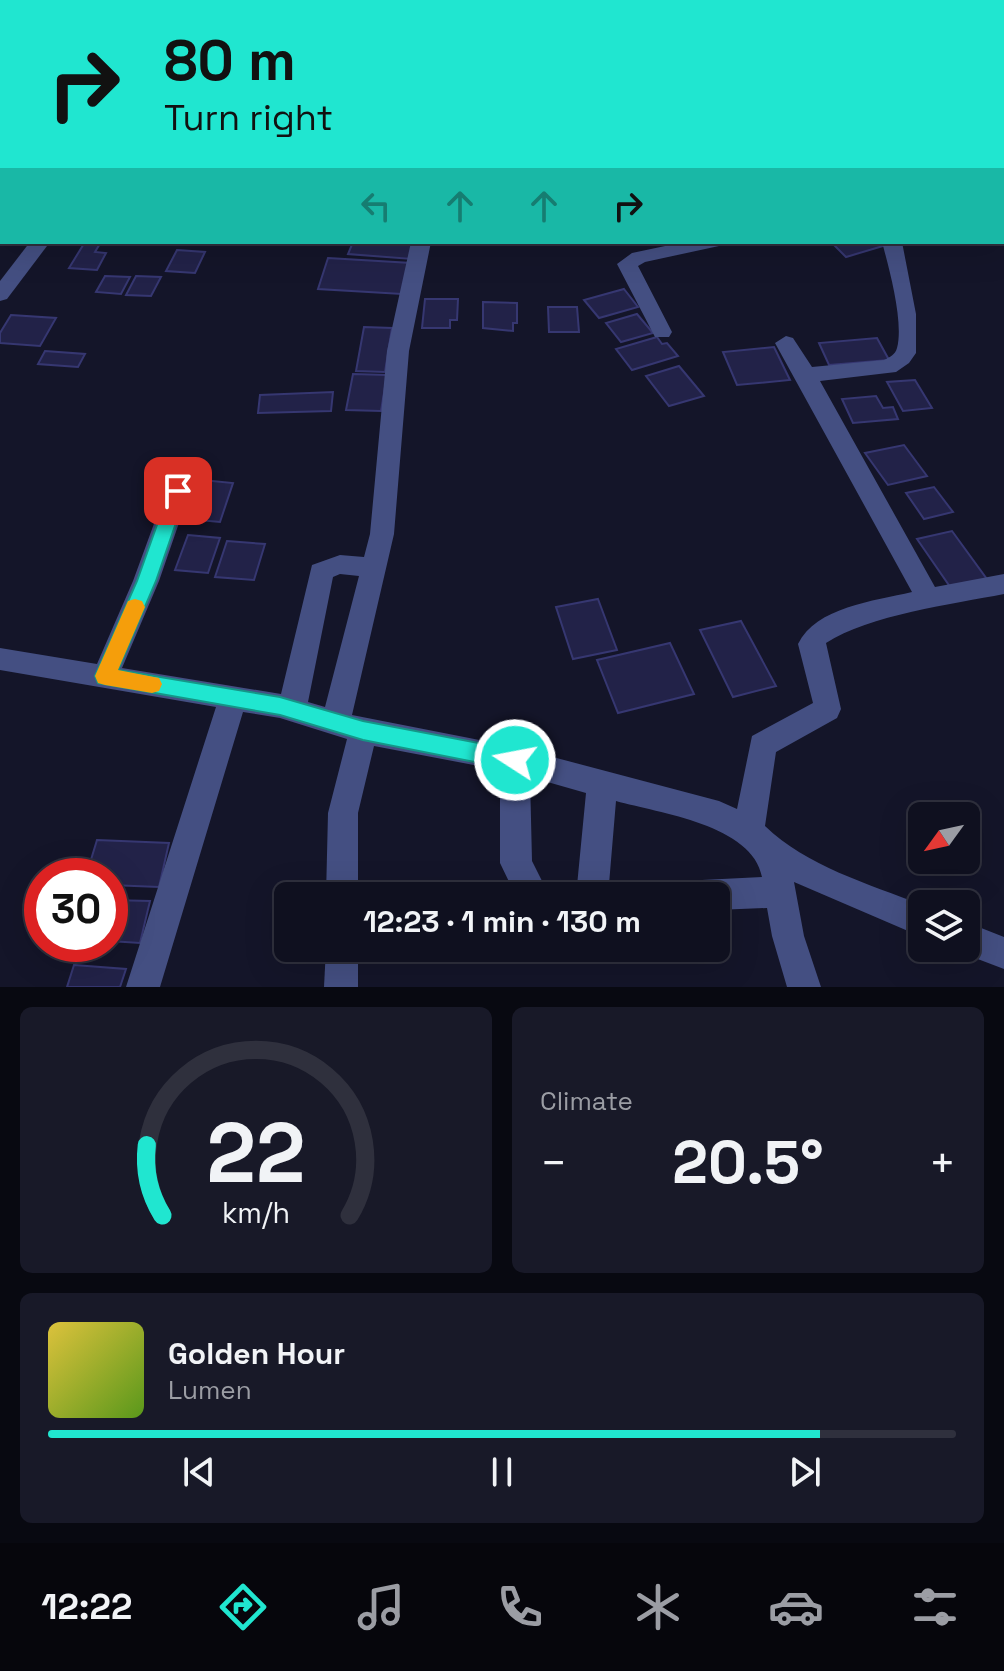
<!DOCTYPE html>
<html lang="en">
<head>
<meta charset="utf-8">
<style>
	:root { --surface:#0f101f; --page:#181928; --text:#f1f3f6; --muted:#9b9da4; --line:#2f303d; --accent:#20e6d0 }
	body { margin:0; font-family:"Space Grotesk",sans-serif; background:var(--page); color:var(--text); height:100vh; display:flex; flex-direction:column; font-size:30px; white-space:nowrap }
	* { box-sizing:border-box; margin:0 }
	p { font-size:26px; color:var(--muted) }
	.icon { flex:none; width:44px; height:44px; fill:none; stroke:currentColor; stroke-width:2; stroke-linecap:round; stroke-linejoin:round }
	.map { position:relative; height:987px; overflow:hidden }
	.side { display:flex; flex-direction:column; gap:20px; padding:20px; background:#080911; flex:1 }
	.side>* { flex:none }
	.guide { position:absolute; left:0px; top:0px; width:1004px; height:244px; box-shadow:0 8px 32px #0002,0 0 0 2px var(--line); background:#20e6d0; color:#111; overflow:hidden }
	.needle { width:52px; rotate:237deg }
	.buttons { position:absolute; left:908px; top:802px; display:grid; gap:16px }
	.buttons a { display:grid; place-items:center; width:72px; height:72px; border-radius:12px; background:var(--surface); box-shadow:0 8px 32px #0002,0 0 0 2px var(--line); font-size:40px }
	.speed { position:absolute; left:24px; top:858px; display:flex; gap:16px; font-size:40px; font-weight:700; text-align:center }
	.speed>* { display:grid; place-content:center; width:104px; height:104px; border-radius:50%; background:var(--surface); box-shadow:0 8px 32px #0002,0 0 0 2px var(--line); line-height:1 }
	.speed .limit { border:12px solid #d22; background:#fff; color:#111 }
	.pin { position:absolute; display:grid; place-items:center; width:68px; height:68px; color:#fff; margin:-34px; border-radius:16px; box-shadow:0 4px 12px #0006 }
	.me { position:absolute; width:88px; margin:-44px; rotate:281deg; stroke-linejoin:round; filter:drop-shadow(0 0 6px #0008) }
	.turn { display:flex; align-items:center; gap:28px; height:168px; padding:0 32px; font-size:36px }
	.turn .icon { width:104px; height:104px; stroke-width:2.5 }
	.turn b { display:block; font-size:56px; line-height:68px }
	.lanes { display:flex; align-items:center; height:76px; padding:0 32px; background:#0003; justify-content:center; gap:40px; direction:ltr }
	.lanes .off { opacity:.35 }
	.big { font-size:60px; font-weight:600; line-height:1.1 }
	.side .card { flex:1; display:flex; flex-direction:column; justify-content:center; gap:12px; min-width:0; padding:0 28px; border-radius:12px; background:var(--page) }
	.side .dial { align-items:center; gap:0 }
	.dial svg { height:208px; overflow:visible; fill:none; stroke:var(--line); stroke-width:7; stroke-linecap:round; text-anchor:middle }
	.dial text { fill:var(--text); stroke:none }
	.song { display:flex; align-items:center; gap:24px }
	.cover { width:96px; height:96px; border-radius:12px; background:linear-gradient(135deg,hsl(50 70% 55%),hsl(90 70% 35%)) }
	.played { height:8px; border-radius:4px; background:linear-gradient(90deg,var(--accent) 85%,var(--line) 85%) }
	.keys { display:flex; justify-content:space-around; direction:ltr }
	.heat { display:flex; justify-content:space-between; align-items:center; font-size:44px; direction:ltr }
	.side .tiles { flex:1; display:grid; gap:20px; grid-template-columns:1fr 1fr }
	.card:last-child { grid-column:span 2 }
	.trip { position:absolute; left:274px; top:882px; width:456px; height:80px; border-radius:12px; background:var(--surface); box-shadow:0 8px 32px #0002,0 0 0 2px var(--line); font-weight:600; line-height:80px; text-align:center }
	.tabs { display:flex; height:128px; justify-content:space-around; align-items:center; background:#06060c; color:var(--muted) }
	.tabs .icon { width:56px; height:56px }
	.tabs .selected { color:var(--accent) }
	.tabs b { font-size:36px; color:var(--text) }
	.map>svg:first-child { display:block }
	.building { fill:#222248; stroke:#363771; stroke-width:2 }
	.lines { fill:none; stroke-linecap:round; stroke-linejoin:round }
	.minor { fill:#444f82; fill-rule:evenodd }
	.major { fill:#a672ef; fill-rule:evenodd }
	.route { fill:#20e6d0; stroke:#159687; stroke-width:2 }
	.slow { fill:#f59e0b }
</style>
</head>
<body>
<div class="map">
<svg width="1004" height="987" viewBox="0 0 1004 987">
	<rect width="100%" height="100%" fill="#141529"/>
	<!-- building -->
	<g class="building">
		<path d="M 85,242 L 101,242 L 95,252 L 106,253 L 97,270 L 69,268 Z"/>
		<path d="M 353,242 L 379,242 L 416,245 L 412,259 L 348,254 Z"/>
		<path d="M 831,242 L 879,242 L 883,246 L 846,257 Z"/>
		<path d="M 177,250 L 205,252 L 195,273 L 166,271 Z"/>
		<path d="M 328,258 L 411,263 L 402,294 L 318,289 Z"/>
		<path d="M 105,276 L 130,277 L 121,294 L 96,292 Z"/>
		<path d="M 136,276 L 161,277 L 151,296 L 126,295 Z"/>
		<path d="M 624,289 L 638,307 L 599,318 L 584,300 Z"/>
		<path d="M 425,299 L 458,299 L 457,320 L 450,320 L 450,328 L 422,328 Z"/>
		<path d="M 483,302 L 517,303 L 517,323 L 513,323 L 513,331 L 483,328 Z"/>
		<path d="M 548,307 L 577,307 L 579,332 L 549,332 Z"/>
		<path d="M 637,314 L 653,333 L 621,342 L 606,323 Z"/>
		<path d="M 11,315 L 56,318 L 40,346 L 0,343 L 0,333 Z"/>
		<path d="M 364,327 L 392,328 L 385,372 L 356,371 Z"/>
		<path d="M 657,337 L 662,344 L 667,343 L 678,356 L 632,370 L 616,349 Z"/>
		<path d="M 877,338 L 889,360 L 829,365 L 819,343 Z"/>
		<path d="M 774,347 L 790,380 L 737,385 L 723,352 Z"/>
		<path d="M 45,351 L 85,354 L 78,367 L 38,364 Z"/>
		<path d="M 679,366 L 704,396 L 669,406 L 646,376 Z"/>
		<path d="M 353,374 L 387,375 L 381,411 L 346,410 Z"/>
		<path d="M 915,380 L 932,408 L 903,411 L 887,382 Z"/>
		<path d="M 333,392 L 331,411 L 258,413 L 260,395 Z"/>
		<path d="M 876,396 L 883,408 L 893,407 L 898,419 L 853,423 L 842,399 Z"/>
		<path d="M 904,445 L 927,476 L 888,485 L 865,453 Z"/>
		<path d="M 202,480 L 233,483 L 220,522 L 188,519 Z"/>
		<path d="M 934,487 L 953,512 L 924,519 L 906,493 Z"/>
		<path d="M 952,531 L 989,582 L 953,591 L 917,539 Z"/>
		<path d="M 188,535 L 220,538 L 208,573 L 175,570 Z"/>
		<path d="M 227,541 L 265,544 L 254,580 L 215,577 Z"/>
		<path d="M 598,599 L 617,650 L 573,659 L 556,607 Z"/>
		<path d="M 741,621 L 776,686 L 733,697 L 700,630 Z"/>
		<path d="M 670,643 L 694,694 L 618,713 L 597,660 Z"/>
		<path d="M 97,840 L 169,843 L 159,887 L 110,885 L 110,876 L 86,876 Z"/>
		<path d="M 110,900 L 150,901 L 140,943 L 110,941 Z"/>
		<path d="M 74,965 L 126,969 L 120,987 L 67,987 Z"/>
	</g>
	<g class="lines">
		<!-- minor -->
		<g class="minor">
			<path d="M 613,0 L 627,0 L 628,2 L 614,2 Z"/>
			<path d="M 773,0 L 787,0 L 788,2 L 774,2 Z"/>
			<path d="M 933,0 L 948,0 L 949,2 L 934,2 Z"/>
			<path d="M 973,0 L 988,0 L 989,2 L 974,2 Z"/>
			<rect x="1002" y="18" width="2" height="10"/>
			<path d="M 1002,71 L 1004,72 L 1004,84 L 1002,83 Z"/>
			<path d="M 2,102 L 2,113 L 0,114 L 0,103 Z"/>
			<path d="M 30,242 L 50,242 L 7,299 L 0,301 L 0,281 Z"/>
			<path d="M 411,242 L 431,242 L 409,351 L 394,534 L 352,715 L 515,747 L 719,801 L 737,809 L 752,736 L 813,703 L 798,644 C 816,607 874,601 912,592 L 775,343 L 786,336 L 793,338 L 812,367 L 884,360 C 890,357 895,355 897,348 C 904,322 889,268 882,242 L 902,242 L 916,314 L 916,353 L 909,363 L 896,372 L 820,381 L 935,587 L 1004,574 L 1004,594 C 953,604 869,615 826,643 L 841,709 L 837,718 L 776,752 L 765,826 C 806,866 869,884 922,905 L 922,937 L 794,882 L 804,936 L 821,987 L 787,987 L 772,936 L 767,908 L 716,910 L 716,896 L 666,896 L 671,885 L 682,881 L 762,877 C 753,825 659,813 616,801 L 608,896 L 576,896 L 586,793 L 530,777 L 532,861 L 542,881 L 552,885 L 557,896 L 516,896 L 500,863 L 500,770 L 374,746 L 358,813 L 358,896 L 326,896 L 328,813 L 347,739 L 280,718 L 243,712 L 160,987 L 126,987 L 216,707 L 0,670 L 0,648 L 97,664 L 133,581 L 166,491 L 170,485 L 178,482 L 186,485 L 190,491 L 159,581 L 122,668 L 281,694 L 312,565 L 340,555 L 364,557 L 370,534 L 387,351 ZM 340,574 L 359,576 L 325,707 L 308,702 L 333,577 Z"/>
			<path d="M 684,242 L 722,242 L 719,246 L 645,262 L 638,266 L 672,332 L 669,337 L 655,337 L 617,264 L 632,253 Z"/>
			<path d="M 966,922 L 1004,937 L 1004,969 L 954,950 L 966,948 Z"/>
			<path d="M 326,948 L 358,948 L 358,987 L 324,987 Z"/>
		</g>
		<!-- major -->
		<g class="major">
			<rect x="1002" y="34" width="2" height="10"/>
			<rect x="0" y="90" width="2" height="10"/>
		</g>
	</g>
	<!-- route -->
	<path class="route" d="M 178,484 L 187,491 L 156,581 L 118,670 L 280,697 L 363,721 L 515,750 L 522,753 L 526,760 L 522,767 L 515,770 L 363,740 L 280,715 L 98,683 L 95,676 L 137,581 L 169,491 Z"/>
	<!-- slow -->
	<path class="slow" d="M 135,599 L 142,601 L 145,607 L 118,670 L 159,678 L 162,684 L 159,691 L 152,693 L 105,685 L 98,683 L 95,676 L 128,601 Z"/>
</svg>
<div class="buttons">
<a><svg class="needle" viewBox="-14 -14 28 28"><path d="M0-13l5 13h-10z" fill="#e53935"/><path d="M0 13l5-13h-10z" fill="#9b9da4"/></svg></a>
<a><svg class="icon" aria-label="layers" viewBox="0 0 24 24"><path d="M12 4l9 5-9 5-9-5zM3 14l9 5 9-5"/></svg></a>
</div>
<div class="speed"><div class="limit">30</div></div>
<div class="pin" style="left:178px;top:491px;background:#d93025"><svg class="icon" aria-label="arrive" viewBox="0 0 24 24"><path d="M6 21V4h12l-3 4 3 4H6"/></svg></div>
<svg class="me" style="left:515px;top:760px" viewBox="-20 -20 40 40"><circle r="17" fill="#20e6d0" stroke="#fff" stroke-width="3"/><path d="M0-11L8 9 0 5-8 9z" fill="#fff"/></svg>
<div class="trip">12:23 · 1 min · 130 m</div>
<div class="guide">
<div class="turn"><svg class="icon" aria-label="right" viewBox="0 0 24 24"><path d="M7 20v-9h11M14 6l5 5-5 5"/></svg><div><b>80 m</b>Turn right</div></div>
<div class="lanes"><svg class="icon off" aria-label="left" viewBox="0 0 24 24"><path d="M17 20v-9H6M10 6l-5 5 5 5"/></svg><svg class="icon off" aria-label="ahead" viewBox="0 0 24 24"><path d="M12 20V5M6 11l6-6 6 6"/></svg><svg class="icon off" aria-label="ahead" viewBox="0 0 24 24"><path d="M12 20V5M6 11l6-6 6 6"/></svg><svg class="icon" aria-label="right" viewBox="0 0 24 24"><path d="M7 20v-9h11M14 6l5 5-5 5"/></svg></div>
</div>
</div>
<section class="side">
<div class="tiles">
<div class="card dial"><svg viewBox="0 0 100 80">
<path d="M14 69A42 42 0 1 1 86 69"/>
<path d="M14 69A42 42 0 0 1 8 42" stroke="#20e6d0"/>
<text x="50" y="56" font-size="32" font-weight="700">22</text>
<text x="50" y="72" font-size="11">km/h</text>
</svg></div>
<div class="card"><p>Climate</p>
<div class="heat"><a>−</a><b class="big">20.5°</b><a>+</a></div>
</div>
<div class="card">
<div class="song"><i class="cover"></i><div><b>Golden Hour</b><p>Lumen</p></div></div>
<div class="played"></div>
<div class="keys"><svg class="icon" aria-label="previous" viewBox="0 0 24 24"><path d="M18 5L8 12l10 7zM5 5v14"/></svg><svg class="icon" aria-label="pause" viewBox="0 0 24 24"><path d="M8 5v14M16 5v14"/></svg><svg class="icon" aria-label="next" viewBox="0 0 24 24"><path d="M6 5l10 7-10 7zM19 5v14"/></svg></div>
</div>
</div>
</section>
<nav class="tabs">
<b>12:22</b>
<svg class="icon selected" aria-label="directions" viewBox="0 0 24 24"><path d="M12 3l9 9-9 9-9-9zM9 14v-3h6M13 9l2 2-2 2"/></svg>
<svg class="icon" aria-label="music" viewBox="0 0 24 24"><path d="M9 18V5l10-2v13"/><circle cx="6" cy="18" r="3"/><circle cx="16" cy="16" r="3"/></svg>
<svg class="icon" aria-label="phone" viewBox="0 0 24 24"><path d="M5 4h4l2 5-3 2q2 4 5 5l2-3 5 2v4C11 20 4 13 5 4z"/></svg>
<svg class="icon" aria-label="climate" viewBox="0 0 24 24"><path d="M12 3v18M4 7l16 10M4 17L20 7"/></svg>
<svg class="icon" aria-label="car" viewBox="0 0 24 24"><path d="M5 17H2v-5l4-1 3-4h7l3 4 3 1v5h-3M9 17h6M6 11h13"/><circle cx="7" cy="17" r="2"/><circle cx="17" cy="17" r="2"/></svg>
<svg class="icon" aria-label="filters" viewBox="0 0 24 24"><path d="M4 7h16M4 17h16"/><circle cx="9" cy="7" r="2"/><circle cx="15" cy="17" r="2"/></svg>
</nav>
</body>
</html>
